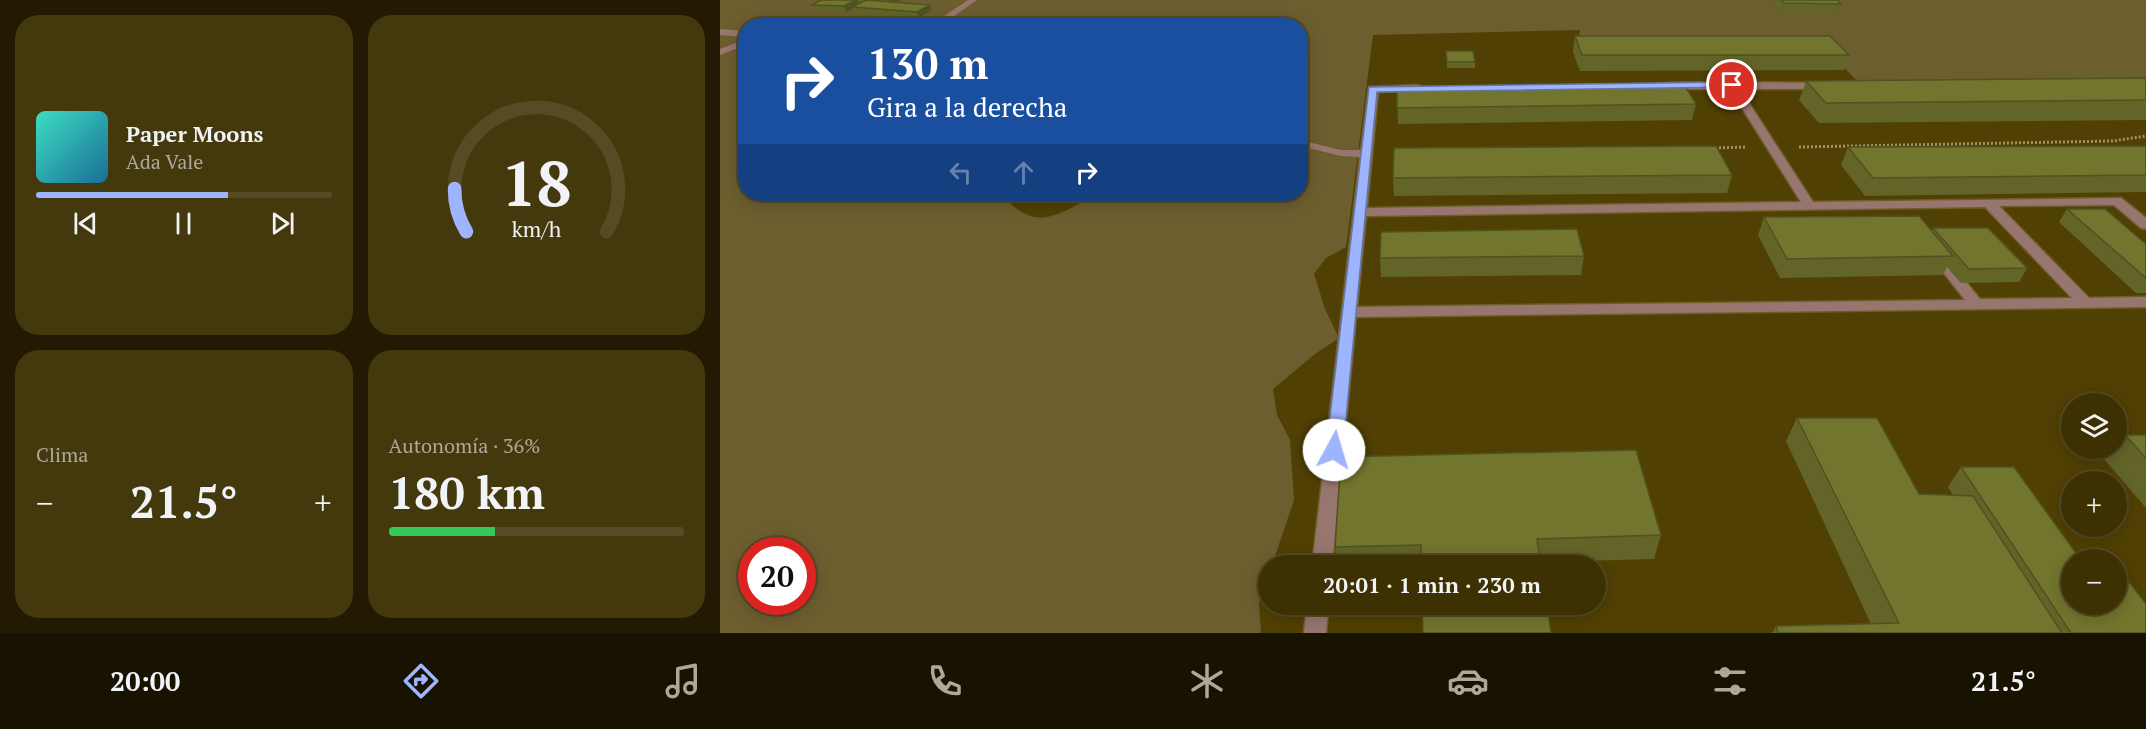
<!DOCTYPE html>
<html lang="es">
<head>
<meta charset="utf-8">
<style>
	:root { --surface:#3d3003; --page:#44380d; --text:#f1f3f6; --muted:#ada99a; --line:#564b25; --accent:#9eb4fd }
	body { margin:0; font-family:"PT Serif",serif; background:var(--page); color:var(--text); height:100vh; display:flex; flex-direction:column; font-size:22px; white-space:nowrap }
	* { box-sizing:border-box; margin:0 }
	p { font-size:20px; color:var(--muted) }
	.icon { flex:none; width:33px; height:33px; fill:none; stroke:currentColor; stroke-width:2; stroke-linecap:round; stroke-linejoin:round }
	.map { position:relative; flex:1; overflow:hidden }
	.panel { display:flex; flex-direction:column; gap:15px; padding:15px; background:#221a02; width:720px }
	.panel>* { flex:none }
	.top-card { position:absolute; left:18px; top:18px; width:570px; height:183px; border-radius:24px; box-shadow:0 3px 15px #0003,0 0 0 2px var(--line); background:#1a4fa0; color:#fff; overflow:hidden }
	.tools { position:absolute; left:1341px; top:393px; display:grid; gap:12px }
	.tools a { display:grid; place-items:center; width:66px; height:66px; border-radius:50%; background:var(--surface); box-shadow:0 3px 15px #0003,0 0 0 2px var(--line); font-size:30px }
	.speed { position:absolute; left:18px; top:537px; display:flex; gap:12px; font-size:30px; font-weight:700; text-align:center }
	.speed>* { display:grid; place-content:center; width:78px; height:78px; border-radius:50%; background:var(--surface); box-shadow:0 3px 15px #0003,0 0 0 2px var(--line); line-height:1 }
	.speed .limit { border:9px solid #d22; background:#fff; color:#111 }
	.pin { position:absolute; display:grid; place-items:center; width:51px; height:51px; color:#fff; margin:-26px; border:3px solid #fff; border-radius:50%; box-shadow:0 2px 6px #0007 }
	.me { position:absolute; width:66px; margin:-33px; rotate:6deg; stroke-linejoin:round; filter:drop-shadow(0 0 4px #0008) }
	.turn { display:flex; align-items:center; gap:21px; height:126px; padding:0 30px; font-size:27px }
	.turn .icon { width:78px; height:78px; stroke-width:2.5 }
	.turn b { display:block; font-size:42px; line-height:51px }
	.lanes { display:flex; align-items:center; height:57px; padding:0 30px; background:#0003; justify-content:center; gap:30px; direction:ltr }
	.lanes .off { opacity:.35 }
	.big { font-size:45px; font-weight:700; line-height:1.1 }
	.panel .card { flex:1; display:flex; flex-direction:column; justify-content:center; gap:9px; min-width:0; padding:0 21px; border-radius:24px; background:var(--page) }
	.panel .dial { align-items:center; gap:0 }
	.dial svg { height:156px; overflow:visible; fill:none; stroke:var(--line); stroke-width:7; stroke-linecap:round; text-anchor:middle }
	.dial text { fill:var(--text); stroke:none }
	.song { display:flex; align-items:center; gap:18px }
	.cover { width:72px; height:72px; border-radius:9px; background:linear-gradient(135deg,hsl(170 70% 55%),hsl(200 70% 35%)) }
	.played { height:6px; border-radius:3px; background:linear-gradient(90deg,var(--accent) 65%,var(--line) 65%) }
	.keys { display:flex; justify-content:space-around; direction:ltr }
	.heat { display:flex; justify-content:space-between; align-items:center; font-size:33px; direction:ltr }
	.charge { height:9px; border-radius:4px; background:linear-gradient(90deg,#34c759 36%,var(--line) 0) }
	.panel .tiles { flex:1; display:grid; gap:15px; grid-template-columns:repeat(2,1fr) }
	.trip { position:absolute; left:538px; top:555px; width:348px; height:60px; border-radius:30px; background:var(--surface); box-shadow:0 3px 15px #0003,0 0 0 2px var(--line); font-weight:700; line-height:60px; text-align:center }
	.tab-bar { display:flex; height:96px; justify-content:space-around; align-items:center; background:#181301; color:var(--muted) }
	.tab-bar .icon { width:42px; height:42px }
	.tab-bar .on { color:var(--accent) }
	.tab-bar b { font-size:27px; color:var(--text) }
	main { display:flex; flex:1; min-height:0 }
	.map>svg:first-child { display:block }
	.green { fill:#6d5e30; fill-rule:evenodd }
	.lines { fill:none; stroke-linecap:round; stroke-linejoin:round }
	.minor-casing { stroke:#6d5d26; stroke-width:3 }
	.path { stroke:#a19264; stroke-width:3; stroke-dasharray:2 2; stroke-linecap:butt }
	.minor { fill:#977670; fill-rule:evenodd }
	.wall { fill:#626527 }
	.shaded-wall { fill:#505220 }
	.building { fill:#72752d; stroke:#505220; stroke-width:1.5 }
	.route { fill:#9eb4fd; stroke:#6775a4; stroke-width:1.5 }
</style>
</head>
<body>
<main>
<section class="panel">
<div class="tiles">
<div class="card">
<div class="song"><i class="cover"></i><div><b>Paper Moons</b><p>Ada Vale</p></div></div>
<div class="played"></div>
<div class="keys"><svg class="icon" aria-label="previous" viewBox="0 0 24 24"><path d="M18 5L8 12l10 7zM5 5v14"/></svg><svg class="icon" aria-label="pause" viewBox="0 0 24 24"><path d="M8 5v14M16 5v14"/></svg><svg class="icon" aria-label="next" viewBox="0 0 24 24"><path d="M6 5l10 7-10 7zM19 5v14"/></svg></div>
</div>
<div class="card dial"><svg viewBox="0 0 100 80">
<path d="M14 69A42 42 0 1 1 86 69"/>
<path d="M14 69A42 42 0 0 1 8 47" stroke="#9eb4fd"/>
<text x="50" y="56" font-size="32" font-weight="700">18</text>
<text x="50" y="72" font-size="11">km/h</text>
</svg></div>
<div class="card"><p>Clima</p>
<div class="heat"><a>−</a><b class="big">21.5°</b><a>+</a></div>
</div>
<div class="card"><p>Autonomía · 36%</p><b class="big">180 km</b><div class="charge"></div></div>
</div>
</section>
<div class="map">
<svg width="1426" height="633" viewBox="0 0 1426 633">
	<rect width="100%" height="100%" fill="#514004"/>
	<!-- green -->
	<path class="green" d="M 0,0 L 1426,0 L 1426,85 L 1143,87 L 1107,50 L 858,51 L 860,30 L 653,35 L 626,247 L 606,258 L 594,274 L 605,309 L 619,338 L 595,354 L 553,389 L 557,415 L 570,440 L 574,500 L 552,565 L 549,566 L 549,574 L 539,603 L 541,633 L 0,633 ZM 26,26 L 580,26 L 580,194 L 359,194 L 359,204 C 331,219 312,226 288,201 C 273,201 254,204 241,194 L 26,194 ZM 32,550 L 82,550 L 82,602 L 32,602 Z"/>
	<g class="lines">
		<defs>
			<g id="minor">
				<path d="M 248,0 L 257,0 L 220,26 L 209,26 Z"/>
				<path d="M 0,29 L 26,31 L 26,37 L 0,35 Z"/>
				<path d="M 26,39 L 26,45 L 0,55 L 0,49 Z"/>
				<path d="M 1012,82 L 1105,83 L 1110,86 L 1105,89 L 1020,89 L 1093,202 L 1401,198 L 1426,218 L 1426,229 L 1421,228 L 1394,205 L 1279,206 L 1369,298 L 1426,297 L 1426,307 L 636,317 L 612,566 L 592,566 L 640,157 L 621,156 L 580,146 L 580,140 L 621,150 L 641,150 L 649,87 L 697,85 L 701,86 L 701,90 L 658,92 L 647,208 L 1081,202 L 1010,89 L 946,89 L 941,86 L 946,83 ZM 1265,207 L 1352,298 L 1260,299 L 1220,250 L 1215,249 L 1208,253 L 1245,300 L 637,307 L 646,216 Z"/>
				<path d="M 587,604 L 609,604 L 606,633 L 584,633 Z"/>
			</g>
		</defs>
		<!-- minor casing -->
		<use href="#minor" class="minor-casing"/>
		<!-- path -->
		<g class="path">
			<path d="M 1079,147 L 1393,141 L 1426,136"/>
			<path d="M 995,148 L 1027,147"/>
		</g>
		<!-- minor -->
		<use href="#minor" class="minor"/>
	</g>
	<!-- wall -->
	<g class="wall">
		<path d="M 101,0 L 137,0 L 139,4 L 143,2 L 140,0 L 181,0 L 176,2 L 212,10 L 199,18 L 134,13 L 132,9 L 126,12 L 95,10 L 92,5 Z"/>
		<path d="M 1054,0 L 1117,0 L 1121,4 L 1118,14 L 1061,14 L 1053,5 Z"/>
		<path d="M 855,36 L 1129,55 L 1124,70 L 860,71 L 853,52 Z"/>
		<path d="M 726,51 L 755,62 L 755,68 L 727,68 Z"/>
		<path d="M 1426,78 L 1426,120 L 1099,123 L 1079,100 L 1086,81 Z"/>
		<path d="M 677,87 L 976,104 L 972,120 L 678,124 Z"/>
		<path d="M 1426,146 L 1426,192 L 1145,196 L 1121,165 L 1128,147 Z"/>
		<path d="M 1012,175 L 1007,193 L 674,196 L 673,178 Z"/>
		<path d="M 1347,209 L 1426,244 L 1426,293 L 1416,293 L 1339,222 Z"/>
		<path d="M 1044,217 L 1212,231 L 1213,228 L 1307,268 L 1299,282 L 1241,283 L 1227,267 L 1223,275 L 1060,278 L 1038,235 Z"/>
		<path d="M 864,256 L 861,275 L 661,277 L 660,258 Z"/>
		<path d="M 1077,418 L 1199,494 L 1233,495 L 1228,487 L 1241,467 L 1352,604 L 1426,633 L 1052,633 L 1056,626 L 1151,624 L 1066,441 Z"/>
		<path d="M 1405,435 L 1426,435 L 1426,508 L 1384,459 L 1393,448 L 1396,448 L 1396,444 Z"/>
		<path d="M 621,457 L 941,535 L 934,559 L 821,562 L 821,566 L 617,566 L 615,547 Z"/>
	</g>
	<!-- shaded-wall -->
	<g class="shaded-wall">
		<path d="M 136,0 L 137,0 L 140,5 L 132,7 L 132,9 L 126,12 L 124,6 Z"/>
		<path d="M 167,0 L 181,0 L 170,6 Z"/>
		<path d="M 210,5 L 212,10 L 199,18 L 197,12 Z"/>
	</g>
	<!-- building -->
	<g class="building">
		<path d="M 101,0 L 136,0 L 124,6 L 92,5 Z"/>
		<path d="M 146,0 L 210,5 L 197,12 L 132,7 Z"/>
		<path d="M 1061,0 L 1117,0 L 1121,4 L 1064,3 Z"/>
		<path d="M 855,36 L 1110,36 L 1129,55 L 862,55 Z"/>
		<path d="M 726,51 L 753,51 L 755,62 L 727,62 Z"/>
		<path d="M 1426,78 L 1426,100 L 1106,103 L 1086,81 Z"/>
		<path d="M 963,83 L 976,104 L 677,108 L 677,87 Z"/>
		<path d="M 996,146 L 1012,175 L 673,178 L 674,148 Z"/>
		<path d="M 1426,146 L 1426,175 L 1153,178 L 1128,147 Z"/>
		<path d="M 1347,209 L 1385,209 L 1426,244 L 1426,278 Z"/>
		<path d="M 1199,216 L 1233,256 L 1067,259 L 1044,217 Z"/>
		<path d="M 1213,228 L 1268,228 L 1307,268 L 1249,269 Z"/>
		<path d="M 857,229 L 864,256 L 660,258 L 661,232 Z"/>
		<path d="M 1077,418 L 1157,418 L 1199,494 L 1253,496 L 1342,633 L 1058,633 L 1056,626 L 1179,623 Z"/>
		<path d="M 1405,435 L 1426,435 L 1426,458 Z"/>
		<path d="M 916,450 L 941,535 L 817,539 L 821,566 L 701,566 L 701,545 L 615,547 L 621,457 Z"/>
		<path d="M 1241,467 L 1294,467 L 1361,560 L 1352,560 L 1352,604 L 1396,604 L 1396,583 L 1410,583 L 1426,604 L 1426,633 L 1351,633 Z"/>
		<path d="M 702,604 L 827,604 L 831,633 L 703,633 Z"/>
	</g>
	<!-- route -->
	<path class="route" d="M 1012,82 L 1016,85 L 1015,87 L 657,92 L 623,450 L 620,455 L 614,457 L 609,455 L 606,450 L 649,87 Z"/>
</svg>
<div class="tools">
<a><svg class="icon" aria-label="layers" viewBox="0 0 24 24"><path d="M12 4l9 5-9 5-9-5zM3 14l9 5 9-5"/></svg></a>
<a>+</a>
<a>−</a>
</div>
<div class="speed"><div class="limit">20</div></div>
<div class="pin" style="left:1012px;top:85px;background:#d93025"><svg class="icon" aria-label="arrive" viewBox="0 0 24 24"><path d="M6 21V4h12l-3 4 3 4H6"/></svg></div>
<svg class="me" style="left:614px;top:450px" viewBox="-20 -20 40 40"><circle r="19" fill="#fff"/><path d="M0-13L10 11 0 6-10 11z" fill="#9eb4fd"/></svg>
<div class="trip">20:01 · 1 min · 230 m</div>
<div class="top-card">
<div class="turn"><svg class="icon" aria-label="right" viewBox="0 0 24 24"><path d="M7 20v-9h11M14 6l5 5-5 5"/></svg><div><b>130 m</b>Gira a la derecha</div></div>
<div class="lanes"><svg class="icon off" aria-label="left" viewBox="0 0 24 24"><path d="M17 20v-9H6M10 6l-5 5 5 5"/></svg><svg class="icon off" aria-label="ahead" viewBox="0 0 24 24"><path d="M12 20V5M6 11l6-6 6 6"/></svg><svg class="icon" aria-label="right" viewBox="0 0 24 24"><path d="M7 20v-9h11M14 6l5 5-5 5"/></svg></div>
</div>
</div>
</main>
<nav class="tab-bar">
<b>20:00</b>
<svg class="icon on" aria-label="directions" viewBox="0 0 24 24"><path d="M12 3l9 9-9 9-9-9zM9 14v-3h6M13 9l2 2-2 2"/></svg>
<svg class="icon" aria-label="music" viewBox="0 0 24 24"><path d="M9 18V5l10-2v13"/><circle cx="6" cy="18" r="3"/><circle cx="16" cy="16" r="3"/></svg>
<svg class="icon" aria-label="phone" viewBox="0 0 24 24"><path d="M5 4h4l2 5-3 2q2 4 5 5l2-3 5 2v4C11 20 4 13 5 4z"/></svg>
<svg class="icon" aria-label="climate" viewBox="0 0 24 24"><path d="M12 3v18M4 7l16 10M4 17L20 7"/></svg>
<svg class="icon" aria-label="car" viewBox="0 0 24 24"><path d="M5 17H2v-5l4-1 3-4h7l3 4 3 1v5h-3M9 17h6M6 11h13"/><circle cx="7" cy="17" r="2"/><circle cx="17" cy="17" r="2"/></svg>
<svg class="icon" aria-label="filters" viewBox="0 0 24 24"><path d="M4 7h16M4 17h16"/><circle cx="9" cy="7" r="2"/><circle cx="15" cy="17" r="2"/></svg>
<b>21.5°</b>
</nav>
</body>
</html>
